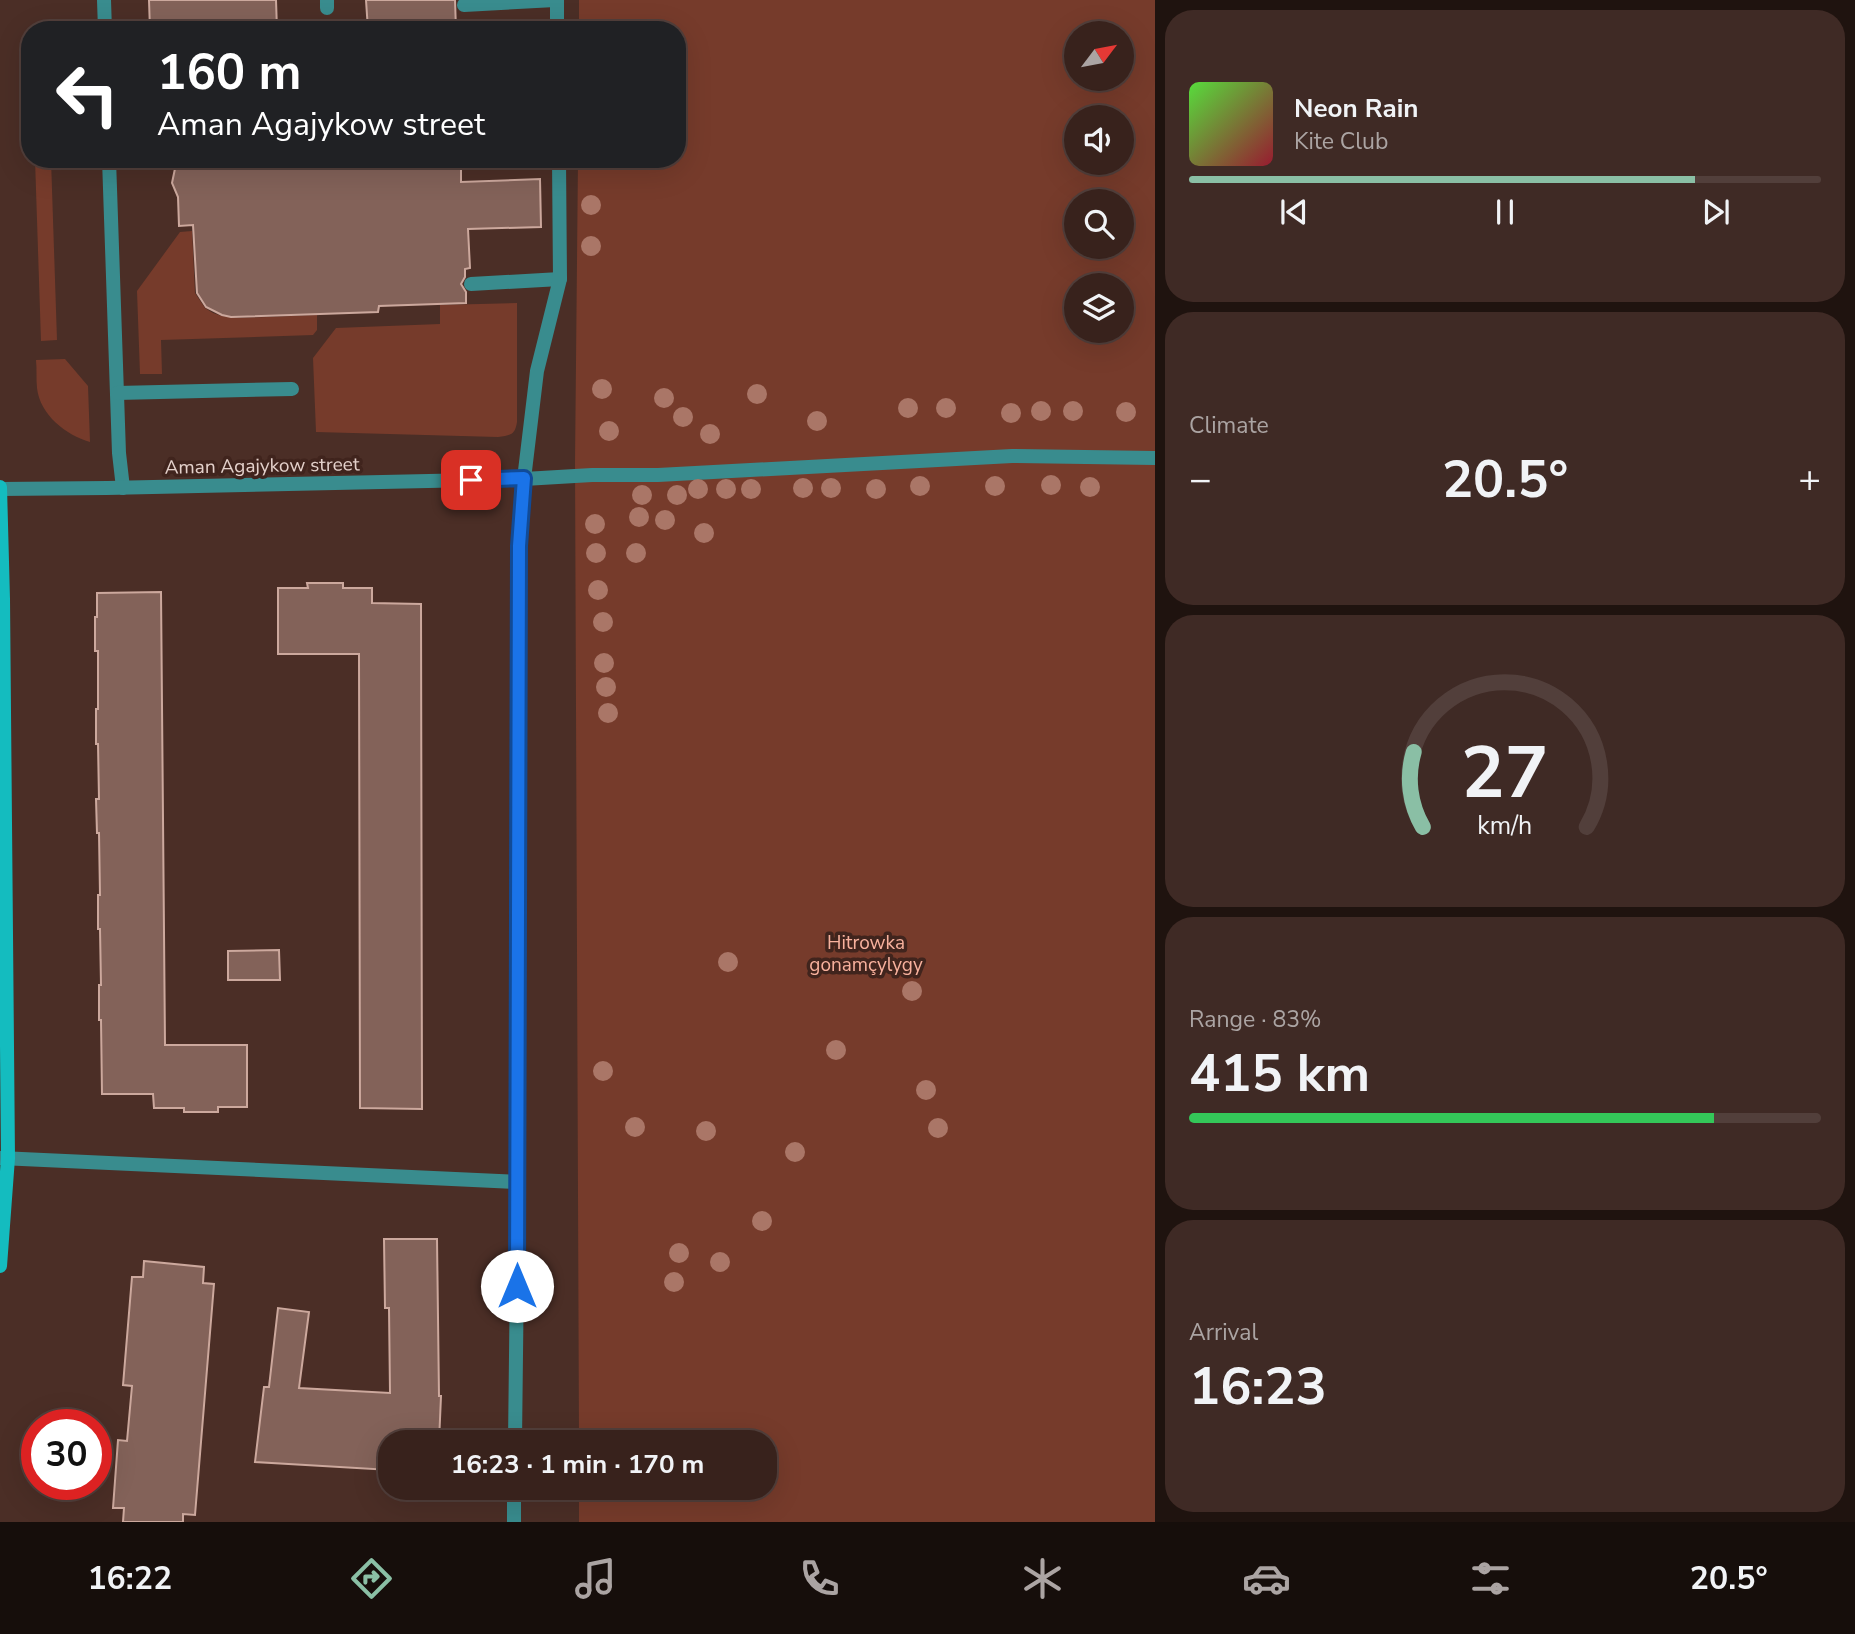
<!DOCTYPE html>
<html lang="en">
<head>
<meta charset="utf-8">
<style>
	:root { --surface:#38221c; --page:#3f2a25; --text:#f1f3f6; --muted:#aba4a3; --line:#523f3b; --accent:#8abfa5 }
	body { margin:0; font-family:"Nunito Sans",sans-serif; background:var(--page); color:var(--text); height:100vh; display:flex; flex-direction:column; font-size:26px; white-space:nowrap }
	* { box-sizing:border-box; margin:0 }
	p { font-size:23px; color:var(--muted) }
	.icon { flex:none; width:38px; height:38px; fill:none; stroke:currentColor; stroke-width:2; stroke-linecap:round; stroke-linejoin:round }
	.map { position:relative; flex:1; overflow:hidden }
	.details { display:flex; flex-direction:column; gap:10px; padding:10px; background:#1f130f; width:700px }
	.details>* { flex:none }
	.top-card { position:absolute; left:21px; top:21px; width:665px; height:147px; border-radius:28px; box-shadow:0 7px 28px #0002,0 0 0 2px var(--line); background:#202124; color:#fff; overflow:hidden }
	.needle { width:46px; rotate:58deg }
	.controls { position:absolute; left:1064px; top:21px; display:grid; gap:14px }
	.controls a { display:grid; place-items:center; width:70px; height:70px; border-radius:50%; background:var(--surface); box-shadow:0 7px 28px #0002,0 0 0 2px var(--line); font-size:35px }
	.speed { position:absolute; left:21px; top:1409px; display:flex; gap:14px; font-size:35px; font-weight:700; text-align:center }
	.speed>* { display:grid; place-content:center; width:91px; height:91px; border-radius:50%; background:var(--surface); box-shadow:0 7px 28px #0002,0 0 0 2px var(--line); line-height:1 }
	.speed .limit { border:10px solid #d22; background:#fff; color:#111 }
	.pin { position:absolute; display:grid; place-items:center; width:60px; height:60px; color:#fff; margin:-30px; border-radius:14px; box-shadow:0 4px 10px #0006 }
	.me { position:absolute; width:77px; margin:-38px; rotate:0deg; stroke-linejoin:round; filter:drop-shadow(0 0 5px #0008) }
	.turn { display:flex; align-items:center; gap:24px; height:147px; padding:0 21px; font-size:32px }
	.turn .icon { width:91px; height:91px; stroke-width:2.5 }
	.turn b { display:block; font-size:49px; line-height:60px }
	.big { font-size:52px; font-weight:700; line-height:1.1 }
	.details .widget { flex:1; display:flex; flex-direction:column; justify-content:center; gap:10px; min-width:0; padding:0 24px; border-radius:28px; background:var(--page) }
	.details .dial { align-items:center; gap:0 }
	.dial svg { height:182px; overflow:visible; fill:none; stroke:var(--line); stroke-width:7; stroke-linecap:round; text-anchor:middle }
	.dial text { fill:var(--text); stroke:none }
	.song { display:flex; align-items:center; gap:21px }
	.cover { width:84px; height:84px; border-radius:10px; background:linear-gradient(135deg,hsl(110 70% 55%),hsl(350 70% 35%)) }
	.played { height:7px; border-radius:4px; background:linear-gradient(90deg,var(--accent) 80%,var(--line) 80%) }
	.keys { display:flex; justify-content:space-around; direction:ltr }
	.heat { display:flex; justify-content:space-between; align-items:center; font-size:38px; direction:ltr }
	.charge { height:10px; border-radius:5px; background:linear-gradient(90deg,#34c759 83%,var(--line) 0) }
	.trip { position:absolute; left:378px; top:1430px; width:399px; height:70px; border-radius:28px; background:var(--surface); box-shadow:0 7px 28px #0002,0 0 0 2px var(--line); font-weight:700; line-height:70px; text-align:center }
	.tab-bar { display:flex; height:112px; justify-content:space-around; align-items:center; background:#160e0b; color:var(--muted) }
	.tab-bar .icon { width:49px; height:49px }
	.tab-bar .selected { color:var(--accent) }
	.tab-bar b { font-size:32px; color:var(--text) }
	main { display:flex; flex:1; min-height:0 }
	.map>svg:first-child { display:block }
	.green { fill:#763b2b; fill-rule:evenodd }
	.building { fill:#836259; stroke:#cca89d; stroke-width:2 }
	.lines { fill:none; stroke-linecap:round; stroke-linejoin:round }
	.lane { stroke:#398c8e; stroke-width:14 }
	.street { stroke:#398c8e; stroke-width:14 }
	.secondary { stroke:#14bcbf; stroke-width:14 }
	.tree { fill:#aa7667 }
	.route-casing { stroke:#114b97; stroke-width:18 }
	.route { stroke:#1a73e8; stroke-width:12 }
	.labels { text-anchor:middle; stroke-width:7; stroke-linejoin:round; paint-order:stroke }
	.street-label { font-size:19px; fill:#e4d1cb; stroke:#40241d }
	.park-label { font-size:19px; fill:#f8b19d; stroke:#40241d }
</style>
</head>
<body>
<main>
<div class="map">
<svg width="1155" height="1522" viewBox="0 0 1155 1522">
	<rect width="100%" height="100%" fill="#4b2e26"/>
	<!-- green -->
	<g class="green">
		<path d="M 579,0 L 1155,0 L 1155,1522 L 579,1522 L 579,1488 L 765,1488 L 765,1442 L 579,1442 L 575,463 L 578,159 L 677,159 L 677,30 L 579,30 ZM 1076,33 L 1122,33 L 1122,79 L 1076,79 ZM 1076,117 L 1122,117 L 1122,163 L 1076,163 ZM 1076,201 L 1122,201 L 1122,247 L 1076,247 ZM 1076,285 L 1122,285 L 1122,331 L 1076,331 Z"/>
		<path d="M 35,159 L 51,159 L 57,340 L 41,341 Z"/>
		<path d="M 192,231 L 195,293 L 205,308 L 213,313 L 222,316 L 239,318 L 317,315 L 317,330 L 313,335 L 161,340 L 162,374 L 140,374 L 137,291 L 180,232 Z"/>
		<path d="M 517,303 L 517,422 C 515,435 511,435 498,437 L 316,432 L 313,358 L 336,328 L 440,324 L 440,305 Z"/>
		<path d="M 65,359 L 88,386 L 90,442 C 66,435 40,415 37,388 C 36,379 37,369 36,360 Z"/>
	</g>
	<!-- building -->
	<g class="building">
		<path d="M 149,0 L 276,0 L 277,30 L 150,30 Z"/>
		<path d="M 366,0 L 455,0 L 456,30 L 368,30 Z"/>
		<path d="M 177,159 L 461,159 L 461,182 L 540,179 L 541,227 L 468,229 L 470,268 L 465,269 L 465,277 L 461,284 L 466,292 L 466,303 L 379,306 L 378,312 L 231,317 L 222,315 L 206,307 L 197,293 L 193,225 L 179,226 L 178,197 L 172,183 Z"/>
		<path d="M 307,583 L 343,583 L 343,588 L 372,588 L 372,603 L 421,604 L 422,1109 L 360,1108 L 359,654 L 278,654 L 278,588 L 308,588 Z"/>
		<path d="M 161,592 L 165,1045 L 247,1045 L 247,1107 L 218,1107 L 218,1112 L 184,1112 L 184,1108 L 154,1108 L 153,1094 L 102,1094 L 101,1020 L 99,1020 L 99,985 L 101,985 L 100,929 L 98,929 L 98,895 L 100,895 L 99,833 L 97,833 L 96,799 L 99,799 L 98,744 L 96,744 L 96,709 L 98,709 L 98,651 L 95,651 L 95,617 L 97,617 L 97,593 Z"/>
		<path d="M 279,950 L 280,980 L 228,980 L 228,951 Z"/>
		<path d="M 384,1239 L 437,1239 L 439,1396 L 441,1396 L 439,1442 L 390,1442 L 390,1470 L 255,1462 L 264,1387 L 269,1387 L 278,1308 L 309,1312 L 299,1388 L 390,1393 L 389,1308 L 385,1308 Z"/>
		<path d="M 144,1261 L 204,1267 L 203,1283 L 214,1284 L 195,1515 L 183,1514 L 183,1522 L 123,1522 L 124,1508 L 113,1508 L 118,1440 L 127,1441 L 132,1386 L 123,1385 L 132,1277 L 143,1277 Z"/>
	</g>
	<g class="lines">
		<!-- lane -->
		<g class="lane">
			<path d="M 104,0 L 105,30"/>
			<path d="M 327,0 L 327,8"/>
			<path d="M 464,5 L 555,0"/>
			<path d="M 109,159 L 119,453 L 123,488"/>
			<path d="M 471,284 L 560,279"/>
			<path d="M 117,393 L 292,389"/>
			<path d="M 524,479 L 592,475 L 658,475 L 1012,456 L 1155,458"/>
		</g>
		<!-- street -->
		<g class="street">
			<path d="M 557,0 L 557,30"/>
			<path d="M 0,489 L 107,488 L 524,479"/>
			<path d="M 0,1158 L 518,1182"/>
			<path d="M 515,1442 L 518,1182 L 519,546 L 524,479 L 537,371 L 560,279 L 559,159"/>
			<path d="M 514,1522 L 514,1488"/>
		</g>
		<!-- secondary -->
		<path class="secondary" d="M 0,487 L 3,599 L 8,1158 L 0,1266"/>
	</g>
	<!-- trees -->
	<g class="tree">
		<circle cx="591" cy="205" r="10"/>
		<circle cx="591" cy="246" r="10"/>
		<circle cx="602" cy="389" r="10"/>
		<circle cx="757" cy="394" r="10"/>
		<circle cx="664" cy="398" r="10"/>
		<circle cx="908" cy="408" r="10"/>
		<circle cx="946" cy="408" r="10"/>
		<circle cx="1041" cy="411" r="10"/>
		<circle cx="1073" cy="411" r="10"/>
		<circle cx="1126" cy="412" r="10"/>
		<circle cx="1011" cy="413" r="10"/>
		<circle cx="683" cy="417" r="10"/>
		<circle cx="817" cy="421" r="10"/>
		<circle cx="609" cy="431" r="10"/>
		<circle cx="710" cy="434" r="10"/>
		<circle cx="1051" cy="485" r="10"/>
		<circle cx="920" cy="486" r="10"/>
		<circle cx="995" cy="486" r="10"/>
		<circle cx="1090" cy="487" r="10"/>
		<circle cx="803" cy="488" r="10"/>
		<circle cx="831" cy="488" r="10"/>
		<circle cx="698" cy="489" r="10"/>
		<circle cx="726" cy="489" r="10"/>
		<circle cx="751" cy="489" r="10"/>
		<circle cx="876" cy="489" r="10"/>
		<circle cx="642" cy="495" r="10"/>
		<circle cx="677" cy="495" r="10"/>
		<circle cx="639" cy="517" r="10"/>
		<circle cx="665" cy="520" r="10"/>
		<circle cx="595" cy="524" r="10"/>
		<circle cx="704" cy="533" r="10"/>
		<circle cx="596" cy="553" r="10"/>
		<circle cx="636" cy="553" r="10"/>
		<circle cx="598" cy="590" r="10"/>
		<circle cx="603" cy="622" r="10"/>
		<circle cx="604" cy="663" r="10"/>
		<circle cx="606" cy="687" r="10"/>
		<circle cx="608" cy="713" r="10"/>
		<circle cx="728" cy="962" r="10"/>
		<circle cx="912" cy="991" r="10"/>
		<circle cx="836" cy="1050" r="10"/>
		<circle cx="603" cy="1071" r="10"/>
		<circle cx="926" cy="1090" r="10"/>
		<circle cx="635" cy="1127" r="10"/>
		<circle cx="938" cy="1128" r="10"/>
		<circle cx="706" cy="1131" r="10"/>
		<circle cx="795" cy="1152" r="10"/>
		<circle cx="762" cy="1221" r="10"/>
		<circle cx="679" cy="1253" r="10"/>
		<circle cx="720" cy="1262" r="10"/>
		<circle cx="674" cy="1282" r="10"/>
	</g>
	<g class="lines">
		<defs>
			<path id="route" d="M 471,480 L 524,478 L 519,546 L 517,1286"/>
		</defs>
		<!-- route casing -->
		<use href="#route" class="route-casing"/>
		<!-- route -->
		<use href="#route" class="route"/>
	</g>
	<g class="labels">
		<!-- street labels -->
		<g class="street-label">
			<text transform="translate(262 465) rotate(-1)" y="7">Aman Agajykow street</text>
		</g>
		<!-- park labels -->
		<g class="park-label">
			<text x="866" y="949">Hitrowka<tspan x="866" dy="22">gonamçylygy</tspan></text>
		</g>
	</g>
</svg>
<div class="controls">
<a><svg class="needle" viewBox="-14 -14 28 28"><path d="M0-13l5 13h-10z" fill="#e53935"/><path d="M0 13l5-13h-10z" fill="#aba4a3"/></svg></a>
<a><svg class="icon" aria-label="sound" viewBox="0 0 24 24"><path d="M4 9h4l5-4v14l-5-4H4zM17 9q2 3 0 6"/></svg></a>
<a><svg class="icon" aria-label="search" viewBox="0 0 24 24"><circle cx="10" cy="10" r="6"/><path d="M15 15l6 6"/></svg></a>
<a><svg class="icon" aria-label="layers" viewBox="0 0 24 24"><path d="M12 4l9 5-9 5-9-5zM3 14l9 5 9-5"/></svg></a>
</div>
<div class="speed"><div class="limit">30</div></div>
<div class="pin" style="left:471px;top:480px;background:#d93025"><svg class="icon" aria-label="arrive" viewBox="0 0 24 24"><path d="M6 21V4h12l-3 4 3 4H6"/></svg></div>
<svg class="me" style="left:517px;top:1286px" viewBox="-20 -20 40 40"><circle r="19" fill="#fff"/><path d="M0-13L10 11 0 6-10 11z" fill="#1a73e8"/></svg>
<div class="trip">16:23 · 1 min · 170 m</div>
<div class="top-card">
<div class="turn"><svg class="icon" aria-label="left" viewBox="0 0 24 24"><path d="M17 20v-9H6M10 6l-5 5 5 5"/></svg><div><b>160 m</b>Aman Agajykow street</div></div>
</div>
</div>
<section class="details">
<div class="widget">
<div class="song"><i class="cover"></i><div><b>Neon Rain</b><p>Kite Club</p></div></div>
<div class="played"></div>
<div class="keys"><svg class="icon" aria-label="previous" viewBox="0 0 24 24"><path d="M18 5L8 12l10 7zM5 5v14"/></svg><svg class="icon" aria-label="pause" viewBox="0 0 24 24"><path d="M8 5v14M16 5v14"/></svg><svg class="icon" aria-label="next" viewBox="0 0 24 24"><path d="M6 5l10 7-10 7zM19 5v14"/></svg></div>
</div>
<div class="widget"><p>Climate</p>
<div class="heat"><a>−</a><b class="big">20.5°</b><a>+</a></div>
</div>
<div class="widget dial"><svg viewBox="0 0 100 80">
<path d="M14 69A42 42 0 1 1 86 69"/>
<path d="M14 69A42 42 0 0 1 10 36" stroke="#8abfa5"/>
<text x="50" y="56" font-size="32" font-weight="700">27</text>
<text x="50" y="72" font-size="11">km/h</text>
</svg></div>
<div class="widget"><p>Range · 83%</p><b class="big">415 km</b><div class="charge"></div></div>
<div class="widget"><p>Arrival</p><b class="big">16:23</b></div>
</section>
</main>
<nav class="tab-bar">
<b>16:22</b>
<svg class="icon selected" aria-label="directions" viewBox="0 0 24 24"><path d="M12 3l9 9-9 9-9-9zM9 14v-3h6M13 9l2 2-2 2"/></svg>
<svg class="icon" aria-label="music" viewBox="0 0 24 24"><path d="M9 18V5l10-2v13"/><circle cx="6" cy="18" r="3"/><circle cx="16" cy="16" r="3"/></svg>
<svg class="icon" aria-label="phone" viewBox="0 0 24 24"><path d="M5 4h4l2 5-3 2q2 4 5 5l2-3 5 2v4C11 20 4 13 5 4z"/></svg>
<svg class="icon" aria-label="climate" viewBox="0 0 24 24"><path d="M12 3v18M4 7l16 10M4 17L20 7"/></svg>
<svg class="icon" aria-label="car" viewBox="0 0 24 24"><path d="M5 17H2v-5l4-1 3-4h7l3 4 3 1v5h-3M9 17h6M6 11h13"/><circle cx="7" cy="17" r="2"/><circle cx="17" cy="17" r="2"/></svg>
<svg class="icon" aria-label="filters" viewBox="0 0 24 24"><path d="M4 7h16M4 17h16"/><circle cx="9" cy="7" r="2"/><circle cx="15" cy="17" r="2"/></svg>
<b>20.5°</b>
</nav>
</body>
</html>
